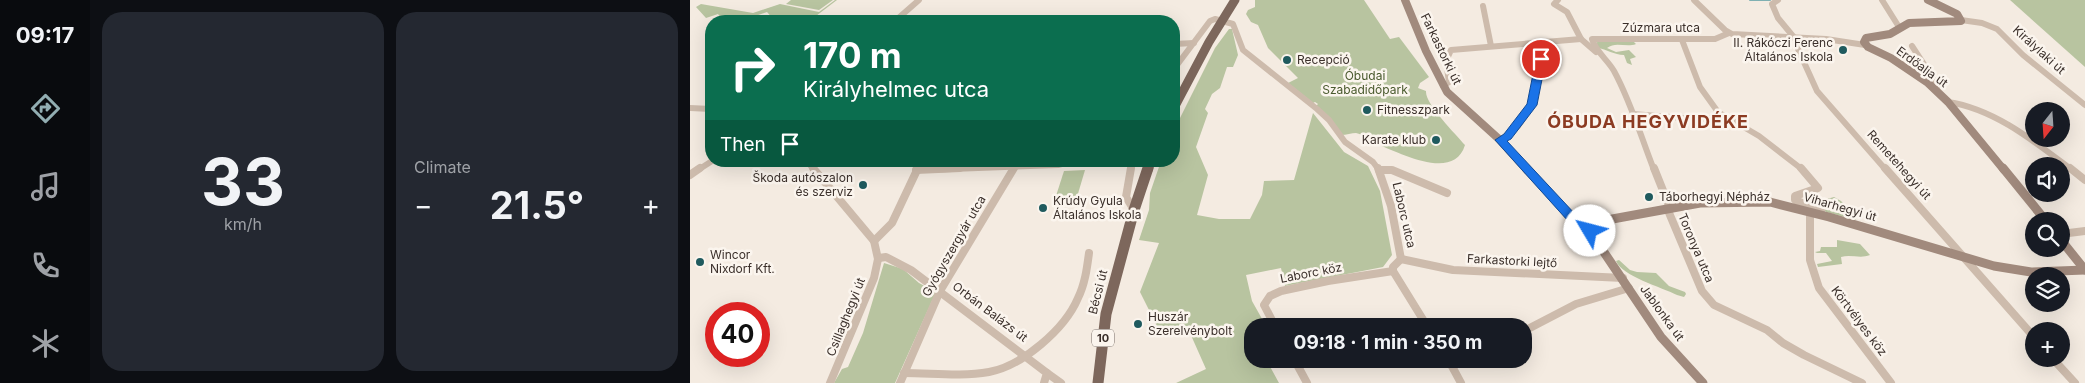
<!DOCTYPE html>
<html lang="en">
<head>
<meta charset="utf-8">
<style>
	:root { --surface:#171b24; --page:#242831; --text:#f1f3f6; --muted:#9ea1a6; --accent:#92aeb2 }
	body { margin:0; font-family:Inter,sans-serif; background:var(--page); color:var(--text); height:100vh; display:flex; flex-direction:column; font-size:19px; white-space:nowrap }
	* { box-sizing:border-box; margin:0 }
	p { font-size:16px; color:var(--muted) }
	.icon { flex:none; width:28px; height:28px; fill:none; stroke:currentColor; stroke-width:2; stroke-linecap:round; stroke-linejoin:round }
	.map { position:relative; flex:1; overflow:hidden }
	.drawer { display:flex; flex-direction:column; gap:12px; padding:12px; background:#0d0f14; width:600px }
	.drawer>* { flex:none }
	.guide { position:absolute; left:15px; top:15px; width:475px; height:152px; border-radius:20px; box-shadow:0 5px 20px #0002; background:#0b6e4f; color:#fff; overflow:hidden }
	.needle { width:32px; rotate:197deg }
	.buttons { position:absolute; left:1335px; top:102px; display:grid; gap:10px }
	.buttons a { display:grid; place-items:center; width:45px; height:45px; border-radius:50%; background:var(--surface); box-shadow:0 5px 20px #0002; font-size:25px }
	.speed { position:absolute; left:15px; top:302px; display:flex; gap:10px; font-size:25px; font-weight:700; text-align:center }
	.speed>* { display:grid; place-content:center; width:65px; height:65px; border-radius:50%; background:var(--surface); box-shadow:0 5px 20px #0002; line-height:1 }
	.speed .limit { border:8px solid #d22; background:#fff; color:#111 }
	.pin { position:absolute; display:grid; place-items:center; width:42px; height:42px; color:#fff; margin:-21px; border:2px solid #fff; border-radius:50%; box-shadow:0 1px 5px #0007 }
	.me { position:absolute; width:55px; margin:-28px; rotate:307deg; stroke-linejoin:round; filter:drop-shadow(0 0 4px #0008) }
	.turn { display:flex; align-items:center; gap:18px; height:105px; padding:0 15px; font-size:22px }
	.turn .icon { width:65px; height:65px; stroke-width:2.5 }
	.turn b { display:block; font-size:35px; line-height:42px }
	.then { display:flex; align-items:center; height:48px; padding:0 15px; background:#0003; gap:10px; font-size:19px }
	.big { font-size:38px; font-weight:700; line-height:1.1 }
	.drawer .card { flex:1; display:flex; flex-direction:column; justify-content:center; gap:8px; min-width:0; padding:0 18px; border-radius:20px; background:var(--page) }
	.drawer .dial { align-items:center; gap:0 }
	.dial b { font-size:65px; line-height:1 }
	.heat { display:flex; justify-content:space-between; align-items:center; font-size:28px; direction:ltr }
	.drawer .tiles { flex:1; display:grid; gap:12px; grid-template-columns:repeat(2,1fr) }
	.trip { position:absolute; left:554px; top:318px; width:288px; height:50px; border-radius:20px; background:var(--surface); box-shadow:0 5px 20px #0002; font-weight:700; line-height:50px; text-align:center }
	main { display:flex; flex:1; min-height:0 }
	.dock { display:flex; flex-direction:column; width:90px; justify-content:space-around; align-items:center; background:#090b0e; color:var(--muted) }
	.dock .icon { width:35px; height:35px }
	.dock .active { color:var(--accent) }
	.dock b { font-size:22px; color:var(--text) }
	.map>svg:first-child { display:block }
	.green { fill:#b8c4a0 }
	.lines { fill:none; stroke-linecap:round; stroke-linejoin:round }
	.stream { stroke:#7fb0b2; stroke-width:2 }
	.street-far1 { stroke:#cdbbac; stroke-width:6 }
	.street { stroke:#cdbbac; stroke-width:8 }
	.secondary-far1 { stroke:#a18a7d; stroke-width:8 }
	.secondary { stroke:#a18a7d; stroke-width:9 }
	.primary-far1 { stroke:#7d675c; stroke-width:9 }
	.primary { stroke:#7d675c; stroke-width:11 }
	.route { fill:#1a73e8; stroke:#114b97 }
	.poi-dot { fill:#1f5a5e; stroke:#fbf5ee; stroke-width:2 }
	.labels { text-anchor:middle; stroke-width:5; stroke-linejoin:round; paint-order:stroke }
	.shield { fill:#fbf5ee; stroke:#756b66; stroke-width:1 }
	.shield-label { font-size:11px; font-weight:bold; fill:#3b302b }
	.street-label { font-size:12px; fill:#3b302b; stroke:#fbf5ee }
	.poi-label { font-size:12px; fill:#3b302b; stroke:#fbf5ee; text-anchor:start }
	.park-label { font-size:12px; fill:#4a5a2e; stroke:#fbf5ee }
	.district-label { font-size:18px; font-weight:bold; letter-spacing:1px; fill:#8c3b22; stroke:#fbf5ee }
</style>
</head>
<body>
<main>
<nav class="dock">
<b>09:17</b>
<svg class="icon active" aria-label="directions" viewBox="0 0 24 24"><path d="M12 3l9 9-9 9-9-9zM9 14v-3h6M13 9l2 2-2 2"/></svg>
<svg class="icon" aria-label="music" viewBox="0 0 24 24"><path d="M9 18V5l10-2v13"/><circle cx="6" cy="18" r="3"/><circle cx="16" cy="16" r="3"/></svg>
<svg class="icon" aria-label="phone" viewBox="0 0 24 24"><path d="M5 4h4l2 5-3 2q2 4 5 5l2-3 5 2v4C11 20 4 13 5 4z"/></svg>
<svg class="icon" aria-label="climate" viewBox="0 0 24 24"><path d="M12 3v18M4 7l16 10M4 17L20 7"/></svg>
</nav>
<section class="drawer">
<div class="tiles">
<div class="card dial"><b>33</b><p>km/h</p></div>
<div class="card"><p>Climate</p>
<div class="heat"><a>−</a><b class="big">21.5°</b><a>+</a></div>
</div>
</div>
</section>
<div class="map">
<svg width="1395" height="383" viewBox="0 0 1395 383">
	<rect width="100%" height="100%" fill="#f4ebe1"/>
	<!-- green -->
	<g class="green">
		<path d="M 101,0 L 143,0 L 129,10 L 96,4 Z"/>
		<path d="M 145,0 L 147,0 L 122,19 L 124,21 L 85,21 L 77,12 L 51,21 L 49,18 L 33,21 L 28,14 L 16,18 L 6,7 L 11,4 L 63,13 L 90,4 L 129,12 Z"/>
		<path d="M 565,0 L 674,0 L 700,39 L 709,37 L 739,77 L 730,83 L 728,88 L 736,91 C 735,104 766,134 775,145 C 764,182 710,153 687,144 C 681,141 673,134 666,133 C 662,133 656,135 651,135 L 626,106 L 628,104 L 625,102 L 623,103 L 598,83 L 608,78 L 578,48 L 568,25 L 561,22 L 556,14 L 558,10 L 565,7 Z"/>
		<path d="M 1320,0 L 1395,0 L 1395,67 Z"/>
		<path d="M 539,29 L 542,29 L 548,55 L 543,67 L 537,67 L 530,88 L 522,94 L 515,109 L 518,113 L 506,147 L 518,175 L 507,215 L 529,219 L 560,219 L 572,195 L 574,181 L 604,180 L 623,113 L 654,152 L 678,166 L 690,191 L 702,255 L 693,267 L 595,286 L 591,268 L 556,275 L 562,301 L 576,326 L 562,326 L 562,359 L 576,359 L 589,383 L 486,383 L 516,369 L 500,333 L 468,328 L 450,292 L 469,243 L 449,240 L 459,210 L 460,193 L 471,161 L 484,161 L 484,130 L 525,48 Z"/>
		<path d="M 909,41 L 943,41 L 946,44 C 936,48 926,41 917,48 L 926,52 L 939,50 L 946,57 L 940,59 L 942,65 L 937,63 L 934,55 C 924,55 917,49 907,48 L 906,43 Z"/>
		<path d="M 395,170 L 387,197 L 365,199 L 374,171 Z"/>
		<path d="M 1144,197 L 1151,201 L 1162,212 L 1167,211 L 1166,220 L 1136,212 L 1130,205 L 1130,201 Z"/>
		<path d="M 1147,240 L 1170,244 L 1180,255 C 1170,259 1161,254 1151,257 L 1152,264 L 1128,267 L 1127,264 L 1142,261 L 1136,253 L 1127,253 L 1125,252 L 1130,251 L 1131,247 L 1147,247 Z"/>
		<path d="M 929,260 L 940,270 L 947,272 L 966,273 L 979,286 L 995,292 L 996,294 L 994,297 L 987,295 C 971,287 932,276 926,261 Z"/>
		<path d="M 194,263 L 213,269 L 229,283 L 246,292 L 205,383 L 144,383 L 152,369 L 158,367 L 173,333 Z"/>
	</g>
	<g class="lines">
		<!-- stream -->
		<path class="stream" d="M 1060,0 L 1080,0"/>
		<!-- street-far1 -->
		<g class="street-far1">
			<path d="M 868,0 L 864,4 L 877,12 L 891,39 L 906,52"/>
			<path d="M 1004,0 L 1035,30 L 1042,34 L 1136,39 L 1175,45"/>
			<path d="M 1088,0 L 1082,4 L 1088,18 L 1107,41 L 1108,49 L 1127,91 L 1196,170"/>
			<path d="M 1192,0 L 1209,27"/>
			<path d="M 793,6 L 801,46"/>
			<path d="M 1271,20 L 1292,23 L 1307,29 L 1333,55 L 1395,105"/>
			<path d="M 205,21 L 229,0"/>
			<path d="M 992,40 L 1010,87 L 1028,112 L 1069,136 L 1113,170"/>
			<path d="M 484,44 L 504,43"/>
			<path d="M 1222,46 L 1248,86 L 1245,89"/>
			<path d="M 484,69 L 520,21 L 525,19 L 543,24 L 553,50 L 627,109 L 639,120 L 655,142 L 683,162 L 689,170"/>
			<path d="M 753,86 L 759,82 L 756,61 L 761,50 L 891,39"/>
			<path d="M 1258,102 C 1305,109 1345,142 1382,170"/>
			<path d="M 0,108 L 21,109"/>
			<path d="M 943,114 L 1006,119 L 1034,117"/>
			<path d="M 810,140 C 844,125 849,74 854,42"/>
			<path d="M 117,161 L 124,170"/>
			<path d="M 8,170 L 22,161"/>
			<path d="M 227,170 L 231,161"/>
			<path d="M 235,170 L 368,165 L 382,161"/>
			<path d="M 323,170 L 328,161"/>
			<path d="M 441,170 L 442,161"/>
			<path d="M 964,170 C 951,137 941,102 924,71 C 917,59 906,52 902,39 L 1025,39 L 1039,33"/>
		</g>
		<!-- street -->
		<g class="street">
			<path d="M 123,168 L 184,241 L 188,259 L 184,278 L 140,383"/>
			<path d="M 441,168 L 436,197 L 444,210"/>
			<path d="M 688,168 L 701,206 L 711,259"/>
			<path d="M 964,168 L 980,208"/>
			<path d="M 1111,168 L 1128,188 L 1105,196 L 1105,200 L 1131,211"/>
			<path d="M 1195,168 L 1344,337"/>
			<path d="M 1380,168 L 1395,180"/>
			<path d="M 226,170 L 270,168"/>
			<path d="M 689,170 L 702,170 L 757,193"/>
			<path d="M 0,175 L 10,168"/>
			<path d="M 977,208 L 1012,291 L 1024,305 L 1077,330 L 1093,343 L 1114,355 L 1172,383"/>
			<path d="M 1120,211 L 1120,260 L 1129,288 L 1201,383"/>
			<path d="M 1371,234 L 1395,231"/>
			<path d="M 184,241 L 202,223 L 228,168"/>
			<path d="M 189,258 L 196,257 L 221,270 L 357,373 L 354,383"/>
			<path d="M 711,259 L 763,270 L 933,278"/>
			<path d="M 711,259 L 703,267 L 703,271 L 737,326"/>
			<path d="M 585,326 L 574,305 L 580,296 L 591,291 L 638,281 L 703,271"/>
			<path d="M 832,332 L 886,304 L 939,288"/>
			<path d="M 604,359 L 617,383"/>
			<path d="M 758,359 L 771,383"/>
			<path d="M 1363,359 L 1385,383"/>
			<path d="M 214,373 C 242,373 271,377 299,372 C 332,366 375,329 388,298 C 395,284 397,268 399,253"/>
			<path d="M 357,373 L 371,383"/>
			<path d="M 210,383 L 250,291 L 324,168"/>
		</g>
		<!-- secondary-far1 -->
		<g class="secondary-far1">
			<path d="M 715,0 L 736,51 L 757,92 L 810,140 L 837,170"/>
			<path d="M 1238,0 L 1267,14 L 1271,21 L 1219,23 L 1200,34 L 1176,38 L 1174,42 L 1178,47 L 1201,58 L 1238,83 L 1258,102 L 1314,170"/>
		</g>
		<!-- secondary -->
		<g class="secondary">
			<path d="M 836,168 L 882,218 L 895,224 L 971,337 L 1013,383"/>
			<path d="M 1313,168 L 1356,221"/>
			<path d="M 895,224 L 1010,203 L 1080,202 L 1139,217 L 1304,266 L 1341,272 L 1395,270"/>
			<path d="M 1371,240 L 1395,270"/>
		</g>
		<!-- primary-far1 -->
		<g class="primary-far1">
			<path d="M 484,108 L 519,42 L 545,0"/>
			<path d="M 458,170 L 461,161"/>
		</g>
		<!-- primary -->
		<path class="primary" d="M 408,383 L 416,314 L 444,210 L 458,168"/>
	</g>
	<!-- route -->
	<path class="route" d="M 851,56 L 856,59 L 847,105 L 821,139 L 817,141 L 886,215 L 899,221 L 906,231 L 904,234 C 896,237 896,231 890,227 C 887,224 882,223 878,221 L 805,140 L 814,134 L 837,104 L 846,59 Z"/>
	<!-- markers -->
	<g class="poi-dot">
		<circle cx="1153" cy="50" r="5"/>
		<circle cx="597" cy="60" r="5"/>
		<circle cx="677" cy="110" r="5"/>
		<circle cx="746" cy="140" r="5"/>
		<circle cx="173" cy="185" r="5"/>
		<circle cx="959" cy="197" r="5"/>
		<circle cx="353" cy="208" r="5"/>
		<circle cx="10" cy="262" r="5"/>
		<circle cx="448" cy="324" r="5"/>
	</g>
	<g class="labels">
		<!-- shield labels -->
		<rect class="shield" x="402" y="329.5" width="22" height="17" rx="4"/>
		<g class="shield-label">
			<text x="413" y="342">10</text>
		</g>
		<!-- street labels -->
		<g class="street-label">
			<text x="971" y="32">Zúzmara utca</text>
			<text transform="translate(751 49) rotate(64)" y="4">Farkastorki út</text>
			<text transform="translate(1349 50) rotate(42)" y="4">Királylaki út</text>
			<text transform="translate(1232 67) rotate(36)" y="4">Erdőalja út</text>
			<text transform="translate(1209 165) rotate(48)" y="4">Remetehegyi út</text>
			<text transform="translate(1150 207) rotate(16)" y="4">Viharhegyi út</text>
			<text transform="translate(714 215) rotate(77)" y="4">Laborc utca</text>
			<text transform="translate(264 246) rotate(-60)" y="4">Gyógyszergyár utca</text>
			<text transform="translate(1006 248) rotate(67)" y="4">Toronya utca</text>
			<text transform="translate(822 261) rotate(3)" y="4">Farkastorki lejtő</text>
			<text transform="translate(621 273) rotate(-11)" y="4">Laborc köz</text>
			<text transform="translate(408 292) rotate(-76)" y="4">Bécsi út</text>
			<text transform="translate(300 312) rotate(37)" y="4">Orbán Balázs út</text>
			<text transform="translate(972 313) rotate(54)" y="4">Jablonka út</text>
			<text transform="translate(156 317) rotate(-68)" y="4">Csillaghegyi út</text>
			<text transform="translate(1169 321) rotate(53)" y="4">Körtvélyes köz</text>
		</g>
		<!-- poi labels -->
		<g class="poi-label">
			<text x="1143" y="47" text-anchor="end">II. Rákóczi Ferenc<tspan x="1143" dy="14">Általános Iskola</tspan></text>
			<text x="607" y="64">Recepció</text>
			<text x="687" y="114">Fitnesszpark</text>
			<text x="736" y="144" text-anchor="end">Karate klub</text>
			<text x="163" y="182" text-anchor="end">Škoda autószalon<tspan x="163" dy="14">és szerviz</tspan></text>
			<text x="969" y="201">Táborhegyi Népház</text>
			<text x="363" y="205">Krúdy Gyula<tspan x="363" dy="14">Általános Iskola</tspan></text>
			<text x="20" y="259">Wincor<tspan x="20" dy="14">Nixdorf Kft.</tspan></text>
			<text x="458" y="321">Huszár<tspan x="458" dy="14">Szerelvénybolt</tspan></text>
		</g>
		<!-- park labels -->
		<g class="park-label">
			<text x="675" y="80">Óbudai<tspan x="675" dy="14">Szabadidőpark</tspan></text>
		</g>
		<!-- district labels -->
		<g class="district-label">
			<text x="958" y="128">ÓBUDA HEGYVIDÉKE</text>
		</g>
	</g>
</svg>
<div class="buttons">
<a><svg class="needle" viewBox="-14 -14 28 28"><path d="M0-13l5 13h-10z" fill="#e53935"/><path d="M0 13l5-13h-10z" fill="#9ea1a6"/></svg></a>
<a><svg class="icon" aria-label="sound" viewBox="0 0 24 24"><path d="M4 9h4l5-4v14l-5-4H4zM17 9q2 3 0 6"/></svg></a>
<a><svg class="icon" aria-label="search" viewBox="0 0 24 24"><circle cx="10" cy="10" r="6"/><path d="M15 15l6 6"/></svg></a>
<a><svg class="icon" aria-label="layers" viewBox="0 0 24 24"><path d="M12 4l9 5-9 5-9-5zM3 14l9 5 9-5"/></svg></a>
<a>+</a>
</div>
<div class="speed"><div class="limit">40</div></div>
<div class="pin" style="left:851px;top:59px;background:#d93025"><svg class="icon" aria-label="arrive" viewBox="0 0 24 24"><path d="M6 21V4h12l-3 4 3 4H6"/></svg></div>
<svg class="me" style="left:900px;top:231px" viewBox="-20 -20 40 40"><circle r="19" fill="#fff"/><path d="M0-13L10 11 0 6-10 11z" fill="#1a73e8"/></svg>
<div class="trip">09:18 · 1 min · 350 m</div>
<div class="guide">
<div class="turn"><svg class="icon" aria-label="right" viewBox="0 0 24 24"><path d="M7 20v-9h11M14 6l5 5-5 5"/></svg><div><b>170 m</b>Királyhelmec utca</div></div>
<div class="then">Then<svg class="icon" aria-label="arrive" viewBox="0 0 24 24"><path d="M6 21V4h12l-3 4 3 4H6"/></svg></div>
</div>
</div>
</main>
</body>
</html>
